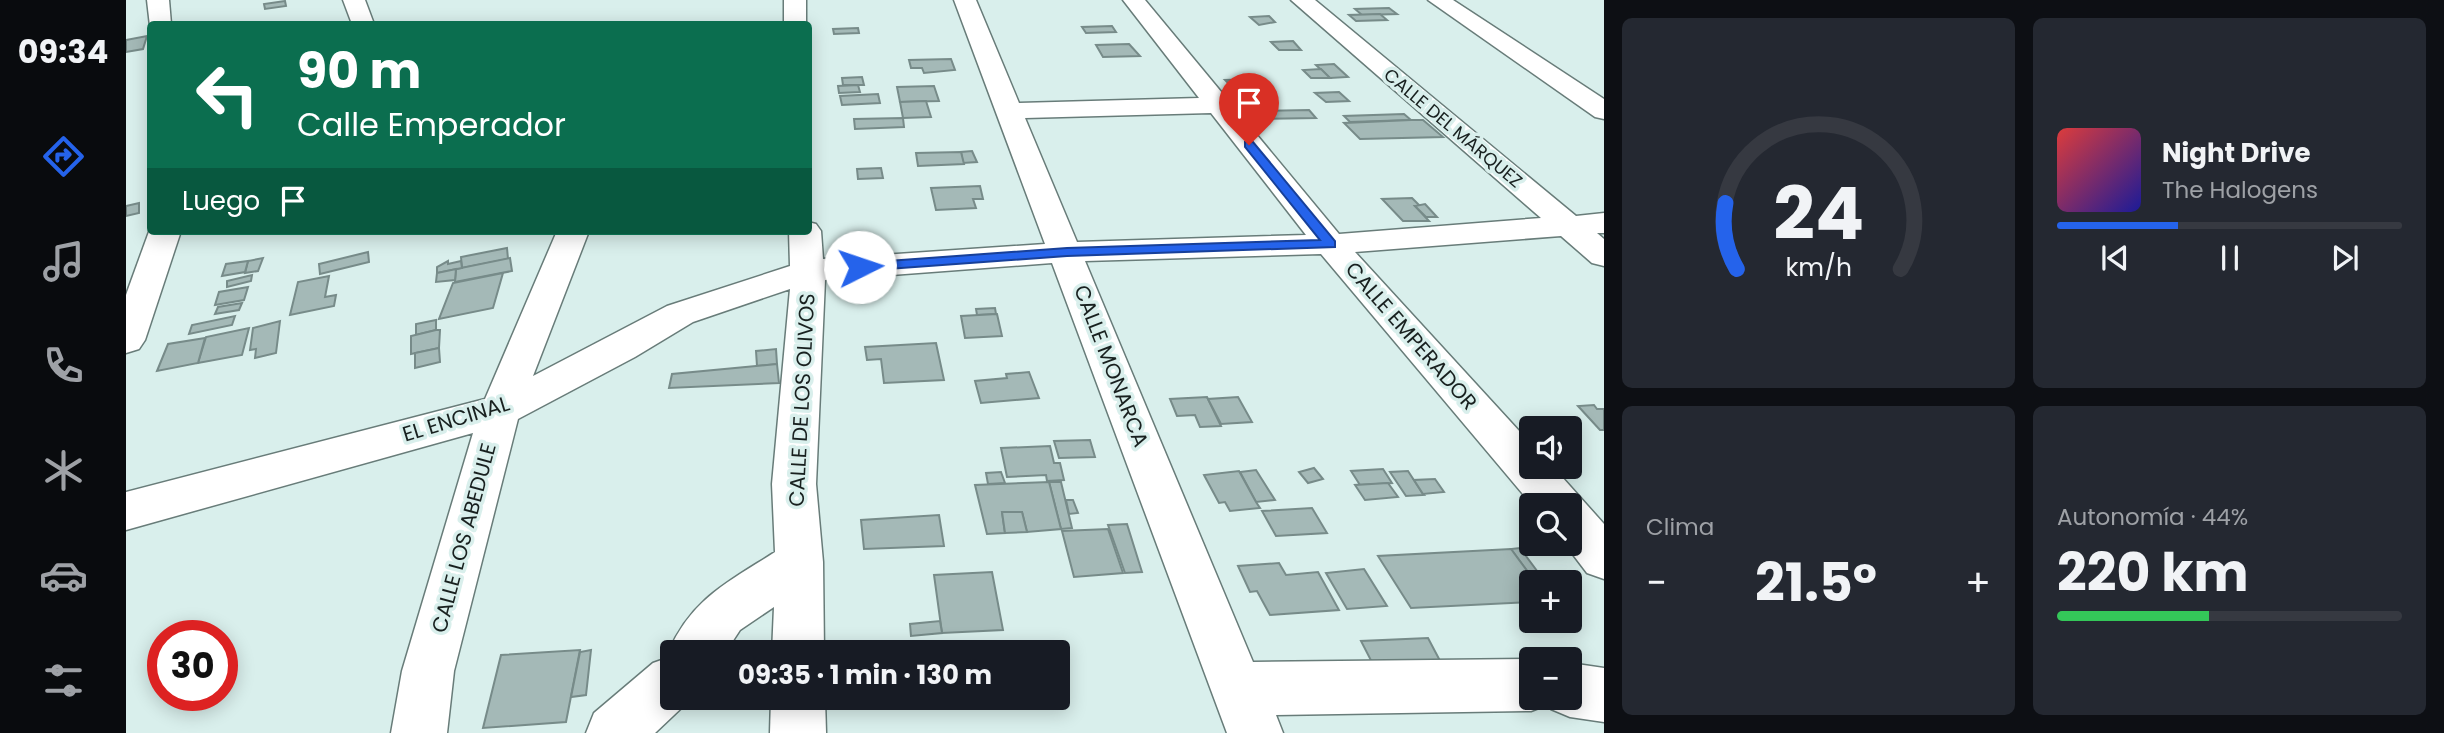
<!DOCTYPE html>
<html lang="es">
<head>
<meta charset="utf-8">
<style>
	:root { --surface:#171b24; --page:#242831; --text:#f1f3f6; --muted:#9ea1a6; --line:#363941; --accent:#2563eb }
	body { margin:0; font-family:Poppins,sans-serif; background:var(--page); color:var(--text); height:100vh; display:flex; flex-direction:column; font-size:26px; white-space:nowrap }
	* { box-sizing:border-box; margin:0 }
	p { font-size:23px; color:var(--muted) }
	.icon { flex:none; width:38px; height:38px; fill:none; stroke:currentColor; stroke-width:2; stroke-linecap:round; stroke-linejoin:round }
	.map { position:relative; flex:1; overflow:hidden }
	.drawer { display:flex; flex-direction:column; gap:18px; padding:18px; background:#0d0f14; width:840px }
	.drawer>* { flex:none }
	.guide { position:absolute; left:21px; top:21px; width:665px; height:214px; border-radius:7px; box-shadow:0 4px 18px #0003; background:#0b6e4f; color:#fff; overflow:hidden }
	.tools { position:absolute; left:1393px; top:416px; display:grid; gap:14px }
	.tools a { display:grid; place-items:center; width:63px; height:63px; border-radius:7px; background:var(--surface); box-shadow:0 4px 18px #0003; font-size:35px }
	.speed { position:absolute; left:21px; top:620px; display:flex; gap:14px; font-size:35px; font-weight:700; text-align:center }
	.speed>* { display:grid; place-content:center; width:91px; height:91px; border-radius:50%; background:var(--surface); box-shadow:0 4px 18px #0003; line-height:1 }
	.speed .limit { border:10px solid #d22; background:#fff; color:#111 }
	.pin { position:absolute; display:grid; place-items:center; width:60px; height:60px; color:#fff; margin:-72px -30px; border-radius:50% 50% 50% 0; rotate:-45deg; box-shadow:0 0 7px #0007 }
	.pin .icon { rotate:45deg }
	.me { position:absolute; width:77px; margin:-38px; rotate:86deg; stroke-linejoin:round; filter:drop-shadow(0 0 5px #0008) }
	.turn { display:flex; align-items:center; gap:24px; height:147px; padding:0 35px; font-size:32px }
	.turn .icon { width:91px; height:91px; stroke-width:2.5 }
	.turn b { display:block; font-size:49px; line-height:60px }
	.then { display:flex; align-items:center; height:66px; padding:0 35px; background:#0003; gap:14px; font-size:26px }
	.big { font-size:52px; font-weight:700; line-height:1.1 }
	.drawer .tile { flex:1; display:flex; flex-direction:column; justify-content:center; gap:10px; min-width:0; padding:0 24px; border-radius:10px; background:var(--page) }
	.drawer .dial { align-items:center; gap:0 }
	.dial svg { height:182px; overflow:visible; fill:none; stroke:var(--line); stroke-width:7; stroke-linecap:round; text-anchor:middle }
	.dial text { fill:var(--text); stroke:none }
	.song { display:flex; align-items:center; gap:21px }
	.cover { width:84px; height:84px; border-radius:10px; background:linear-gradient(135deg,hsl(0 70% 55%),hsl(240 70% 35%)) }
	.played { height:7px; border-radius:4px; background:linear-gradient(90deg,var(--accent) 35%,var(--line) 35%) }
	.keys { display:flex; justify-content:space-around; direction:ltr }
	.heat { display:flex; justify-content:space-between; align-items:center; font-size:38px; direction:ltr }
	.charge { height:10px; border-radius:5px; background:linear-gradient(90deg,#34c759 44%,var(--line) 0) }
	.drawer .tiles { flex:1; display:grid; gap:18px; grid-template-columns:repeat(2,1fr) }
	.trip { position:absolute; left:534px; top:640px; width:410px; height:70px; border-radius:7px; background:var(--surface); box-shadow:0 4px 18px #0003; font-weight:700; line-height:70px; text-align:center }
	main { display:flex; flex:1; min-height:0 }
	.tab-bar { display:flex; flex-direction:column; width:126px; justify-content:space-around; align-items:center; background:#090b0e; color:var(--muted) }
	.tab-bar .icon { width:49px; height:49px }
	.tab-bar .current { color:var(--accent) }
	.tab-bar b { font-size:32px; color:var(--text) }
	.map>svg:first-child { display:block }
	.building { fill:#a4b9b7; stroke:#778b89; stroke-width:2 }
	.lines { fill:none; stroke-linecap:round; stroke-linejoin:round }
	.street-casing { stroke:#687c79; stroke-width:3 }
	.secondary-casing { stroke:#687c79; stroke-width:3 }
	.street { fill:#fff; fill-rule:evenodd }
	.secondary { fill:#fff; fill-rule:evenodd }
	.route { fill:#2563eb; stroke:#184099; stroke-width:2 }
	.labels { text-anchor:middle; stroke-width:7; stroke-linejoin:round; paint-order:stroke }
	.far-street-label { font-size:18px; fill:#18201f; stroke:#d9efec }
	.street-label { font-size:21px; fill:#18201f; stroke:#d9efec }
</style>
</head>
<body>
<main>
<nav class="tab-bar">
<b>09:34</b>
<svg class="icon current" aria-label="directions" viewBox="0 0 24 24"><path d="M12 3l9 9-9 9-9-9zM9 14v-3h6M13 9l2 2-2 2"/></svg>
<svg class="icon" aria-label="music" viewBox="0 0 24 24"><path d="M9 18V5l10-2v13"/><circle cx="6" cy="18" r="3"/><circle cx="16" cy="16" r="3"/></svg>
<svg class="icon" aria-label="phone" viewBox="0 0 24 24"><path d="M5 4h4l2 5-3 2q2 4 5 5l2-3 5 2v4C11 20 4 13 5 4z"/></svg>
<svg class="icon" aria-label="climate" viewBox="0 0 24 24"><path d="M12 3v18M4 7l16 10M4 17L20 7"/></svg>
<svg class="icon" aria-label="car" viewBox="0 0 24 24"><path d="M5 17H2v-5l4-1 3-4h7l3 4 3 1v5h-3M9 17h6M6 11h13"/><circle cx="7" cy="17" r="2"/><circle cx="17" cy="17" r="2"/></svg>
<svg class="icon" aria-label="filters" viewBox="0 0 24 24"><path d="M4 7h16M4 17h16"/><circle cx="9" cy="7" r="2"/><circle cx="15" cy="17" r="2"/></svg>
</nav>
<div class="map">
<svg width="1478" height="733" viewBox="0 0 1478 733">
	<rect width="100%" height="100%" fill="#d9efec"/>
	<!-- building -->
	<g class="building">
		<path d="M 159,1 L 160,6 L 139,9 L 138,4 Z"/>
		<path d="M 1263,8 L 1271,14 L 1236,15 L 1229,9 Z"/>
		<path d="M 1254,14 L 1261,20 L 1230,21 L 1223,15 Z"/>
		<path d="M 1143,16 L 1149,22 L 1133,25 L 1124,17 Z"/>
		<path d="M 986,26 L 990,32 L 960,33 L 956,27 Z"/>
		<path d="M 732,28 L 733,33 L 708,34 L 707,29 Z"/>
		<path d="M 21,36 L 17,49 L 0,52 L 0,40 Z"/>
		<path d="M 1167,41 L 1175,50 L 1153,50 L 1145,42 Z"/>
		<path d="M 1003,44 L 1014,56 L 977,57 L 970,45 Z"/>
		<path d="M 825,59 L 829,70 L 798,73 L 796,68 L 785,68 L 783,60 Z"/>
		<path d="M 1208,64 L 1222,77 L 1204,78 L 1190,65 Z"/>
		<path d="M 1195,69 L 1204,78 L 1185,78 L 1177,70 Z"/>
		<path d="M 736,77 L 738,85 L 717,85 L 716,78 Z"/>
		<path d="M 1136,79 L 1140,83 L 1132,83 L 1137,90 L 1109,90 L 1099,80 Z"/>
		<path d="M 732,85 L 734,92 L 713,93 L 712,86 Z"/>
		<path d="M 808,86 L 813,101 L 774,102 L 771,87 Z"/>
		<path d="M 1213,92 L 1223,101 L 1200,102 L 1189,93 Z"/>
		<path d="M 752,94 L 754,103 L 716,105 L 714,96 Z"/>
		<path d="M 800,101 L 805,117 L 777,118 L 774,102 Z"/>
		<path d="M 1183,110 L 1190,118 L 1136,119 L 1130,111 Z"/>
		<path d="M 1278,114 L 1285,120 L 1224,122 L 1218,116 Z"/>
		<path d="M 777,118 L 778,127 L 729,129 L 728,119 Z"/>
		<path d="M 1285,120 L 1297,120 L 1317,137 L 1234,139 L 1218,123 Z"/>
		<path d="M 846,151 L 851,162 L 837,163 L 835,152 Z"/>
		<path d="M 835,152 L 838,164 L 792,166 L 790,153 Z"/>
		<path d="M 755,168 L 757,178 L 732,179 L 731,169 Z"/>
		<path d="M 854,186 L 857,199 L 847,199 L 850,208 L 810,210 L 805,188 Z"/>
		<path d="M 1286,198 L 1294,206 L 1289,206 L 1303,221 L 1277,221 L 1256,199 Z"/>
		<path d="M 13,203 L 13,213 L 0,216 L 0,206 Z"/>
		<path d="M 1299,204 L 1311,217 L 1300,217 L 1289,206 Z"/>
		<path d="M 381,248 L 382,259 L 336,268 L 335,257 Z"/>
		<path d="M 242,252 L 243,262 L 194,274 L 193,264 Z"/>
		<path d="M 137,258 L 132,271 L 119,273 L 122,261 Z"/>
		<path d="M 384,258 L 386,271 L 329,282 L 330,269 Z"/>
		<path d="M 122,261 L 119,272 L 96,276 L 100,264 Z"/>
		<path d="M 322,261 L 322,264 L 335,261 L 336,268 L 311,273 L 311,267 Z"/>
		<path d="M 330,269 L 329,280 L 310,282 L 311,273 Z"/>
		<path d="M 377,273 L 367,308 L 313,319 L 327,283 Z"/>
		<path d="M 126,275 L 125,281 L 101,287 L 101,281 Z"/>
		<path d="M 203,276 L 199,297 L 210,295 L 208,306 L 164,315 L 172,282 Z"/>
		<path d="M 122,287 L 118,300 L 89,305 L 93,292 Z"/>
		<path d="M 116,303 L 113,310 L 89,314 L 92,307 Z"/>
		<path d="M 869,308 L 870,314 L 851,315 L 850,309 Z"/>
		<path d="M 871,314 L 876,336 L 839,338 L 835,316 Z"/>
		<path d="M 109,316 L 106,325 L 63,334 L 66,325 Z"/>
		<path d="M 310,320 L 310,330 L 290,335 L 290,324 Z"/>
		<path d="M 154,321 L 150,353 L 129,358 L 130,349 L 124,350 L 127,328 Z"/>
		<path d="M 123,328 L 116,355 L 72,363 L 80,337 Z"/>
		<path d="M 310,330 L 314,330 L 313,348 L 285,354 L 285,336 Z"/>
		<path d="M 79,338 L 72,363 L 31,371 L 42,344 Z"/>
		<path d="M 810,343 L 818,380 L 758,383 L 755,359 L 741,360 L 739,347 Z"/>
		<path d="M 313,348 L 314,362 L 289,368 L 289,353 Z"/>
		<path d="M 650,349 L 651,364 L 631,366 L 630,351 Z"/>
		<path d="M 651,364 L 653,383 L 543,388 L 546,374 Z"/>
		<path d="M 903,372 L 913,398 L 855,403 L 849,381 L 881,378 L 880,374 Z"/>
		<path d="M 1081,397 L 1095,426 L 1074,427 L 1069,415 L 1051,416 L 1044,399 Z"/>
		<path d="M 1112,397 L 1126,422 L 1095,424 L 1082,399 Z"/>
		<path d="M 1468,405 L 1471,409 L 1478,409 L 1478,430 L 1474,430 L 1452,406 Z"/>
		<path d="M 964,440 L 969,457 L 933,458 L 928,441 Z"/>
		<path d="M 924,446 L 928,463 L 934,463 L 938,480 L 921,481 L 920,475 L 881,477 L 875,448 Z"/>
		<path d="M 1188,468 L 1197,479 L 1182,483 L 1173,472 Z"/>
		<path d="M 1257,469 L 1266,483 L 1234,485 L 1225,471 Z"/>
		<path d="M 1130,470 L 1149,500 L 1130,502 L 1114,472 Z"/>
		<path d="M 1113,471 L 1130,502 L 1134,508 L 1104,511 L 1099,502 L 1093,503 L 1078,475 Z"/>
		<path d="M 1282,471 L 1297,494 L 1298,495 L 1280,496 L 1264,472 Z"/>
		<path d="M 875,472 L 879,483 L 862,484 L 860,473 Z"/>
		<path d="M 1309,479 L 1318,492 L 1297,494 L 1288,480 Z"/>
		<path d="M 923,482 L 935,482 L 946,528 L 935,529 Z"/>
		<path d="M 923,482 L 935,529 L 901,532 L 896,512 L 876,512 L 879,533 L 861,534 L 849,485 Z"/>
		<path d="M 1262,483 L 1272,497 L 1239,500 L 1229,485 Z"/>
		<path d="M 947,500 L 952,513 L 943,514 L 940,500 Z"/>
		<path d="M 1186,508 L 1201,533 L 1150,536 L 1136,511 Z"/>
		<path d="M 876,512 L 896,512 L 901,532 L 879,533 Z"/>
		<path d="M 813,515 L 818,546 L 738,549 L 735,520 Z"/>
		<path d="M 1001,524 L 1016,572 L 999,573 L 982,525 Z"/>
		<path d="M 982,529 L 997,573 L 948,577 L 936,531 Z"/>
		<path d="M 1394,548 L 1420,583 L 1410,583 L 1385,549 Z"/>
		<path d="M 1385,549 L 1410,583 L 1405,583 L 1405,602 L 1285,608 L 1252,556 Z"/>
		<path d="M 1153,563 L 1160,575 L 1192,572 L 1213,610 L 1144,615 L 1131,591 L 1124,592 L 1112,566 Z"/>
		<path d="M 1238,569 L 1261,606 L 1221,609 L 1200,573 Z"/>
		<path d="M 866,572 L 877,630 L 816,633 L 808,575 Z"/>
		<path d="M 814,621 L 816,633 L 785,636 L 784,624 Z"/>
		<path d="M 1302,638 L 1321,674 L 1253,676 L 1235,641 Z"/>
		<path d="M 454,650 L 440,722 L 357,728 L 375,655 Z"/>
		<path d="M 465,650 L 460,695 L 445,697 L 454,652 Z"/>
		<path d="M 751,698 L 806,698 L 806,703 L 752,706 Z"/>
	</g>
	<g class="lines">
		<defs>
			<g id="street">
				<path d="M 21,0 L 43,0 L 45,24 L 24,26 Z"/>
				<path d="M 217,0 L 239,0 L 248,24 L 226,24 Z"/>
				<rect x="658" y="0" width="22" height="24"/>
				<path d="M 828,0 L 850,0 L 893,103 L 1073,98 L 997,0 L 1019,0 L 1213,234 L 1415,218 L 1165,0 L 1189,0 L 1450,216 L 1478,213 L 1478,233 L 1471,233 L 1478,239 L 1478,266 L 1466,263 L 1435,236 L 1229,252 L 1405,444 L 1405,467 L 1427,467 L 1478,524 L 1478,579 L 1461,573 L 1439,544 L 1444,544 L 1444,506 L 1407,506 L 1195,254 L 959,261 L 1127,662 L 1405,659 L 1408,660 L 1405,660 L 1405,698 L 1444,698 L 1444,663 L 1478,668 L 1478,722 L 1444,717 L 1425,709 L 1423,704 L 1405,711 L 1150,715 L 1157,733 L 1101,733 L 926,263 L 699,280 L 690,484 L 697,562 L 698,653 L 646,653 L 648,607 L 614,630 L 599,653 L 546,653 L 546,698 L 566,698 L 529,733 L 460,733 L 468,713 L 527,663 L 544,657 L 542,653 C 565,599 602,582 649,552 L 646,484 L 664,289 L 567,322 L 509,357 L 392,419 L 328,671 L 321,733 L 265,733 L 276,671 L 347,433 L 0,530 L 0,492 L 359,399 L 431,231 L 463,231 L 407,376 L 541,306 L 664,266 L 663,231 L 682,231 L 682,222 L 690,224 L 695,231 L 697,259 L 919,244 ZM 1085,113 L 1180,235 L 951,242 L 899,118 Z"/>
				<path d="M 24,229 L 55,231 L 19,340 L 13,349 L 0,353 L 0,295 Z"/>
				<path d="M 645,698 L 699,698 L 700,733 L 644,733 Z"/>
			</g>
			<path id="secondary" d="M 1302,0 L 1327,0 L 1478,99 L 1478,119 L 1469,117 Z"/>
		</defs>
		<!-- street casing -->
		<use href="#street" class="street-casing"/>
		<!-- secondary casing -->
		<use href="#secondary" class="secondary-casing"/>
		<!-- street -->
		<use href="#street" class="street"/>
		<!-- secondary -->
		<use href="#secondary" class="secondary"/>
	</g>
	<!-- route -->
	<path class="route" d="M 1119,142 L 1127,142 L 1209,241 L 1209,247 L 941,256 L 734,271 L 727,267 L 734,263 L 941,248 L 1194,240 L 1119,147 Z"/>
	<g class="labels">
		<!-- far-street labels -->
		<g class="far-street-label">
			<text transform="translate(1327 128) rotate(40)" y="6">CALLE DEL MÁRQUEZ</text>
		</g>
		<!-- street labels -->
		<g class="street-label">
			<text transform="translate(1285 336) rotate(49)" y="7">CALLE EMPERADOR</text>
			<text transform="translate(985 366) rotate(69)" y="7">CALLE MONARCA</text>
			<text transform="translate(676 400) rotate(-87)" y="7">CALLE DE LOS OLIVOS</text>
			<text transform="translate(330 419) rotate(-17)" y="7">EL ENCINAL</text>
			<text transform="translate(338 538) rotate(-75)" y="7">CALLE LOS ABEDULE</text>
		</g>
	</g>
</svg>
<div class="tools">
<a><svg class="icon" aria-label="sound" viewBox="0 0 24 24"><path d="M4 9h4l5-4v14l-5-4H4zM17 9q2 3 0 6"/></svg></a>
<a><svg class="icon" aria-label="search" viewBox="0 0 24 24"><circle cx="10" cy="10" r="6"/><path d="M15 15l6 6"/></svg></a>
<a>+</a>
<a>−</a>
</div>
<div class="speed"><div class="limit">30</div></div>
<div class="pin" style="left:1123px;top:145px;background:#d93025"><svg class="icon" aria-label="arrive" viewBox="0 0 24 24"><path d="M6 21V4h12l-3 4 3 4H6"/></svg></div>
<svg class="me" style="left:734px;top:267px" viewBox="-20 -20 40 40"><circle r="19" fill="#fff"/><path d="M0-13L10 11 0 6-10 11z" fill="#2563eb"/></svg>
<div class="trip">09:35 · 1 min · 130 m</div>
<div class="guide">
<div class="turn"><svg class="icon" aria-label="left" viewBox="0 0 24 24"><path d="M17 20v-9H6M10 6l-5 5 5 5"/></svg><div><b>90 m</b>Calle Emperador</div></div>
<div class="then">Luego<svg class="icon" aria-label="arrive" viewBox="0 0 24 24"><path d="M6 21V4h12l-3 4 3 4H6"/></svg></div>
</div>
</div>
<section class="drawer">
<div class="tiles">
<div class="tile dial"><svg viewBox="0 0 100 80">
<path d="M14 69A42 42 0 1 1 86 69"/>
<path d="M14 69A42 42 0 0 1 9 40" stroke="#2563eb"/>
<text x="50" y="56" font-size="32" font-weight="700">24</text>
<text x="50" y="72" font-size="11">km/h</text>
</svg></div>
<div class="tile">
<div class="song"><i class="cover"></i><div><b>Night Drive</b><p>The Halogens</p></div></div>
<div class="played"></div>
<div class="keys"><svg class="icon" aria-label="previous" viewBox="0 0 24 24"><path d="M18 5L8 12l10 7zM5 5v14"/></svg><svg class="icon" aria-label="pause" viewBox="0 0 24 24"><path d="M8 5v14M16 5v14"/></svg><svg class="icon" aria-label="next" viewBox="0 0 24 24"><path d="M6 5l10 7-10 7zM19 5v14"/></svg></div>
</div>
<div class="tile"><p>Clima</p>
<div class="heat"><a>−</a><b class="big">21.5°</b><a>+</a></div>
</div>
<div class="tile"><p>Autonomía · 44%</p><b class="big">220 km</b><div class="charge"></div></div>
</div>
</section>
</main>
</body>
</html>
